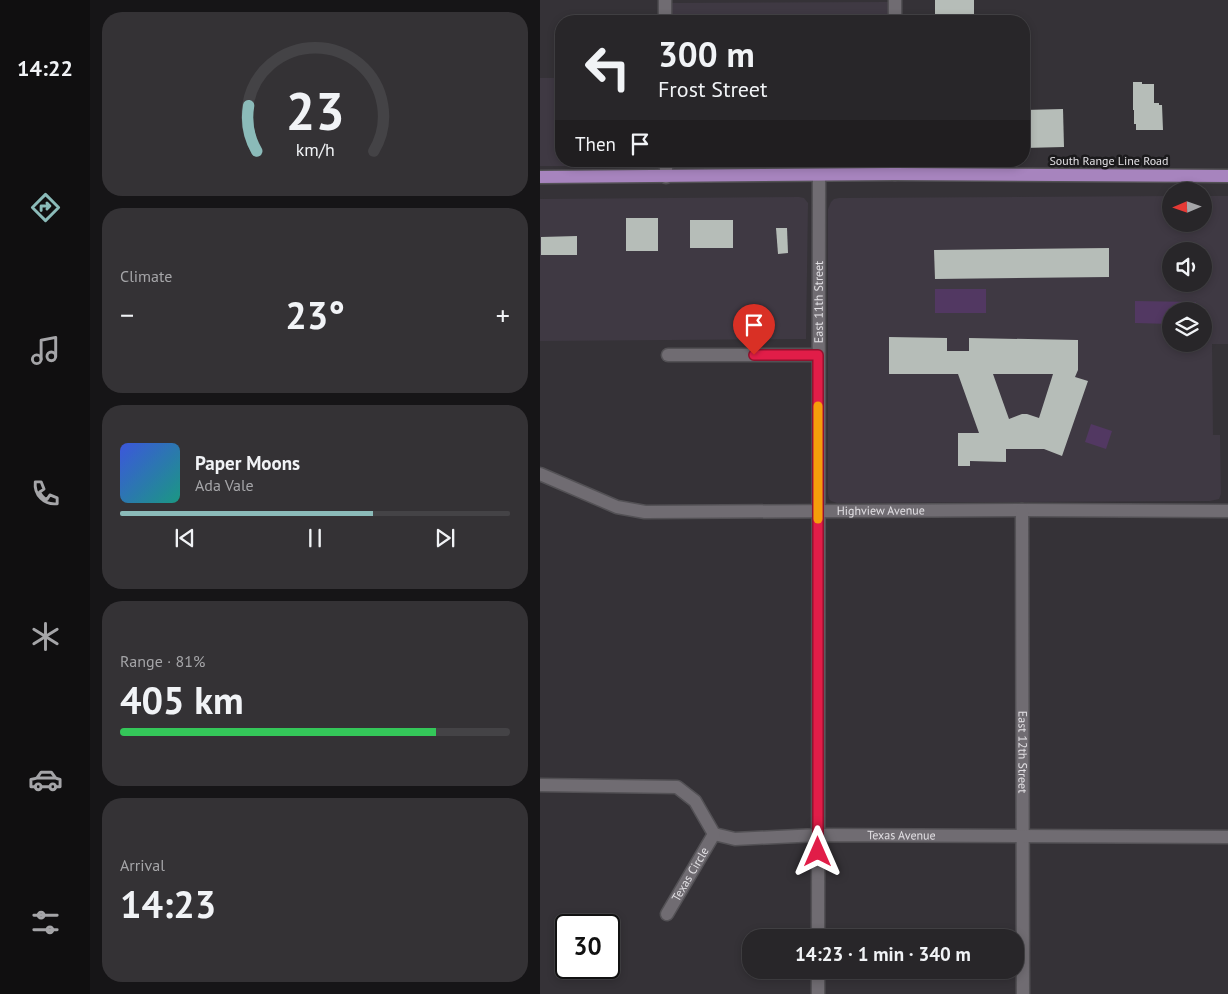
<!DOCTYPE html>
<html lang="en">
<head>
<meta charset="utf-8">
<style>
	:root { --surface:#282629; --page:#343235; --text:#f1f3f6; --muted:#a5a5a8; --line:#444346; --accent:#8bbbb9 }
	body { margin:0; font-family:"PT Sans",sans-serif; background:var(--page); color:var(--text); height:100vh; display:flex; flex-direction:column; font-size:19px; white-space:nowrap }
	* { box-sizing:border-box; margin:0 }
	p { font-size:16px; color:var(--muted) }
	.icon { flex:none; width:28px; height:28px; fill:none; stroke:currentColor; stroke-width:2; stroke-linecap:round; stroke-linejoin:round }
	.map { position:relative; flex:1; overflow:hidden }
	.side { display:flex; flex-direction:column; gap:12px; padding:12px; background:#161517; width:450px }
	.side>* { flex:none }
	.hud { position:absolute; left:15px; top:15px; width:475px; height:152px; border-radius:20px; box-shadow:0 2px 8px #0003,0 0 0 1px var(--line); background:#282629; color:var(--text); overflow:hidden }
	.needle { width:32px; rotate:268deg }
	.fabs { position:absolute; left:622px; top:182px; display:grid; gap:10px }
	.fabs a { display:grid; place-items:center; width:50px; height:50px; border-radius:50%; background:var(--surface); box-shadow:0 2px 8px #0003,0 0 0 1px var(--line); font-size:25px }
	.speed { position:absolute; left:15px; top:914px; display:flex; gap:10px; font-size:25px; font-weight:700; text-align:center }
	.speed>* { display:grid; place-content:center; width:65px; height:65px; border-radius:50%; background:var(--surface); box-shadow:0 2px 8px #0003,0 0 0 1px var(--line); line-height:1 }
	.speed .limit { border:2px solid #111; border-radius:8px; background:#fff; color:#111 }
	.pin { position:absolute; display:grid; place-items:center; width:42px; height:42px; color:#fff; margin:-51px -21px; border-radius:50% 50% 50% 0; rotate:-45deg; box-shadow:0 0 5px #0007 }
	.pin .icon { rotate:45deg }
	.me { position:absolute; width:55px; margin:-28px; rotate:0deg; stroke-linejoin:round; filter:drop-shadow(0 0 4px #0008) }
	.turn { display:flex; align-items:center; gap:18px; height:105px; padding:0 20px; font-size:22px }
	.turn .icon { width:65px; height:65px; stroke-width:2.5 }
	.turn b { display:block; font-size:35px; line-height:42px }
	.then { display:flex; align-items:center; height:48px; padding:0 20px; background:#0003; gap:10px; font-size:19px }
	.big { font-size:38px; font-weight:800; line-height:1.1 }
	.side .card { flex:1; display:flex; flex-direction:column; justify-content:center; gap:8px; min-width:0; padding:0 18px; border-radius:20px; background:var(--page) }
	.side .dial { align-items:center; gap:0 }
	.dial svg { height:130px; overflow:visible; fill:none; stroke:var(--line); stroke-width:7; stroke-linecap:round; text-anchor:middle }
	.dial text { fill:var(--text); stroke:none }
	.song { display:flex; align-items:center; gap:15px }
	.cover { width:60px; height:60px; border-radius:8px; background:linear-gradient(135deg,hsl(230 70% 55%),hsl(170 70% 35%)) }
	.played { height:5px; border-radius:2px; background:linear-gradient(90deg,var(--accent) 65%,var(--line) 65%) }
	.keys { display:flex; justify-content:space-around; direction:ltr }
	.heat { display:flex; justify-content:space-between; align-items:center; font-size:28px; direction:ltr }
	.charge { height:8px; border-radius:4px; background:linear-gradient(90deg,#34c759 81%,var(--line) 0) }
	.trip { position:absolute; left:202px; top:929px; width:282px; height:50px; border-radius:20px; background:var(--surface); box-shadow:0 2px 8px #0003,0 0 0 1px var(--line); font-weight:800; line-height:50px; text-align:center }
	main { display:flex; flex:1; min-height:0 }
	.menu { display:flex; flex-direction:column; width:90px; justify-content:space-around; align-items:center; background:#100f10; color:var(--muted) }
	.menu .icon { width:35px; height:35px }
	.menu .current { color:var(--accent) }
	.menu b { font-size:22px; color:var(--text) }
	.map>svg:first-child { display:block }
	.built { fill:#3f3943; fill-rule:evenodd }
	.green { fill:#523862 }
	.building { fill:#b6bdb8; fill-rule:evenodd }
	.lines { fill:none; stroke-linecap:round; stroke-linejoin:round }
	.minor-casing { stroke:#535155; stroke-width:15 }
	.primary-casing { stroke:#535155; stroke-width:15 }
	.minor { stroke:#706c72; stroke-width:12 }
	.primary { stroke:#a784be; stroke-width:12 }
	.route-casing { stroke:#92132f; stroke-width:12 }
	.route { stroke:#e11d48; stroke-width:9 }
	.slow { stroke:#f59e0b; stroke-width:9 }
	.labels { text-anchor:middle; stroke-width:5; stroke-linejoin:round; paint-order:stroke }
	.street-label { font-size:12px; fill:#e2e0e4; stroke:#1b1a1c }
</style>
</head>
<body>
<main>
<nav class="menu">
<b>14:22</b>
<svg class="icon current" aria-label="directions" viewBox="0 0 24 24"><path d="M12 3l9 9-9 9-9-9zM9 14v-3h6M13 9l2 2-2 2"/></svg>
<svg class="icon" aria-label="music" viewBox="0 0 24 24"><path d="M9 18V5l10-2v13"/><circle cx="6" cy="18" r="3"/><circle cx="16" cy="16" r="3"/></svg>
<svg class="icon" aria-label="phone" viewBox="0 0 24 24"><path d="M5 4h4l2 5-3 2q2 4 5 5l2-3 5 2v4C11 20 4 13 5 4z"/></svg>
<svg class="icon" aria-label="climate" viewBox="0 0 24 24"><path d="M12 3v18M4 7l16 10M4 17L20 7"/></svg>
<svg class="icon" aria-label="car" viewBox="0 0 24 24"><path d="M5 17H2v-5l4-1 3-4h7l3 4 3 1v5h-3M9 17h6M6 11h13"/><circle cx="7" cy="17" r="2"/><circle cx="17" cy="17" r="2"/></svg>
<svg class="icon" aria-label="filters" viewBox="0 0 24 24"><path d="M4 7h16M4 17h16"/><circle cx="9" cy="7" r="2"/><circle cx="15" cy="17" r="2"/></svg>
</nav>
<section class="side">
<div class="card dial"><svg viewBox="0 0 100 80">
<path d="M14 69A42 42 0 1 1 86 69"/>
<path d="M14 69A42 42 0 0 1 9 41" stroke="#8bbbb9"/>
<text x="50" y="56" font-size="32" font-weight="700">23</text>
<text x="50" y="72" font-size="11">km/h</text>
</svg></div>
<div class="card"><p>Climate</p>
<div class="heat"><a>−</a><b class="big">23°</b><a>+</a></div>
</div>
<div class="card">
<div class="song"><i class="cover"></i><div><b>Paper Moons</b><p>Ada Vale</p></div></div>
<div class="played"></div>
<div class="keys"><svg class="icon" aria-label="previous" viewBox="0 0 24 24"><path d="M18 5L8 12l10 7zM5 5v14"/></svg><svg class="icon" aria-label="pause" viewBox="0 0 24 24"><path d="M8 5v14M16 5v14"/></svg><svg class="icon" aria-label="next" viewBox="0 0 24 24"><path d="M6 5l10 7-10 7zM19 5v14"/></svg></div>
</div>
<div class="card"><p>Range · 81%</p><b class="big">405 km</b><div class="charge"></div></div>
<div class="card"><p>Arrival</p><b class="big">14:23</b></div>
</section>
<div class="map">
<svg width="688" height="994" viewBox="0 0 688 994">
	<rect width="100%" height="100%" fill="#353237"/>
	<!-- built -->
	<g class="built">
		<path d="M 348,2 L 348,21 L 132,21 L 132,3 Z"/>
		<path d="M 0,78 L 21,78 L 21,161 L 118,161 L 118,163 L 112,166 L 0,166 Z"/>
		<path d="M 134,161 L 350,161 L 347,165 L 342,166 L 142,167 L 138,166 Z"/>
		<path d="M 631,196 L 631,224 L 664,224 L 664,196 L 688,196 L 688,344 L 672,344 L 673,435 L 680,435 L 681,494 L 679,499 L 670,501 L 297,503 L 291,501 L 289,499 L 288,494 L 288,209 L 291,202 L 294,199 L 299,198 ZM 631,251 L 664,251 L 664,284 L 631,284 ZM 631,311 L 664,311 L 664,344 L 631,344 Z"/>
		<path d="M 259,197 L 264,198 L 268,203 L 266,339 L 0,341 L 0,199 Z"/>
	</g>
	<!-- green -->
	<g class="green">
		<rect x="395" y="289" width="51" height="24"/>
		<path d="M 595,301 L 656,302 L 656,311 L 631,311 L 631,324 L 595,323 Z"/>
		<path d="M 551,424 L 572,431 L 566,449 L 545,442 Z"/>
	</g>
	<!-- building -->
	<g class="building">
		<rect x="395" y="0" width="39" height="21"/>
		<path d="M 593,82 L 602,82 L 602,84 L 614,84 L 614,103 L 619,103 L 619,105 L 622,105 L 623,130 L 596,130 L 596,124 L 594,124 L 594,110 L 593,110 Z"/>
		<path d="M 523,109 L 524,147 L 484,148 L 484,110 Z"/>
		<rect x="86" y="218" width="32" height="33"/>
		<rect x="150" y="220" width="43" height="28"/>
		<path d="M 236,228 L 247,228 L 248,253 L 238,254 Z"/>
		<path d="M 37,236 L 37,255 L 1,255 L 1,237 Z"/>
		<path d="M 569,248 L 569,277 L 395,279 L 394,250 Z"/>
		<path d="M 349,337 L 407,338 L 407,351 L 429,351 L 429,338 L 538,340 L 538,370 L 535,377 L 548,381 L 522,456 L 504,449 L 466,449 L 466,462 L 430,461 L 430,466 L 418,466 L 418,433 L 439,433 L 418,374 L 349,374 ZM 453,374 L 513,374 L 499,418 L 487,414 L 482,414 L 469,419 Z"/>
	</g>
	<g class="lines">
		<defs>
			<g id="minor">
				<path d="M 125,0 L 125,21"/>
				<path d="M 355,21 L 355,0"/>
				<path d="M 126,161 L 126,177"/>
				<path d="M 355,174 L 355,161"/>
				<path d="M 128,355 L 278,355"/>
				<path id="s1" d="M 0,474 L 77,507 L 105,512 L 482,510 L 688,511"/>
				<path id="s2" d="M 482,510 L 483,994"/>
				<path id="s3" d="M 0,785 L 137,787 L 155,801 L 174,834 L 195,839 L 278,835 L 688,837"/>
				<path id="s4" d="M 127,914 L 174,834"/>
				<path id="s5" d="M 278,938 L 279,175"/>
				<path d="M 278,994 L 278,970"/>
			</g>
			<path id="primary" d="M 0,177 L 355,174 L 688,176"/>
		</defs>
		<!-- minor casing -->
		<use href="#minor" class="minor-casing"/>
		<!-- primary casing -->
		<use href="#primary" class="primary-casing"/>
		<!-- minor -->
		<use href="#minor" class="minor"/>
		<!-- primary -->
		<use href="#primary" class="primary"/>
	</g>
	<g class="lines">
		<defs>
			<path id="route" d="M 214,355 L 278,355 L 278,852"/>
		</defs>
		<!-- route casing -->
		<use href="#route" class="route-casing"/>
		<!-- route -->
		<use href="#route" class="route"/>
		<!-- slow -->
		<path class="slow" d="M 278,519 L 278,406"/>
	</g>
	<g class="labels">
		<!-- street labels -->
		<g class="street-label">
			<text x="569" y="165">South Range Line Road</text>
			<text dy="4" stroke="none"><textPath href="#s5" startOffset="636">East 11th Street</textPath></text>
			<text dy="4" stroke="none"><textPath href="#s1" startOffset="348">Highview Avenue</textPath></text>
			<text dy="4" stroke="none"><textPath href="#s2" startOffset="242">East 12th Street</textPath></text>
			<text dy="4" stroke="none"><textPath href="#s3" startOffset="386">Texas Avenue</textPath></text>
			<text dy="4" stroke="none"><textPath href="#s4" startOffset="46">Texas Circle</textPath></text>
		</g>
	</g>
</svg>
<div class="fabs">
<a><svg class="needle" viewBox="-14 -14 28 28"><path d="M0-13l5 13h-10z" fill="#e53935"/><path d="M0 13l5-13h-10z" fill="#a5a5a8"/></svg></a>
<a><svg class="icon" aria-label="sound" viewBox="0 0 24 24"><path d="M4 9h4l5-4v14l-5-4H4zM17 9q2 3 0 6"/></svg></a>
<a><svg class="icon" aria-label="layers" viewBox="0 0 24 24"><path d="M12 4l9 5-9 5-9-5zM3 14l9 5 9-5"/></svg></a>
</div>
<div class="speed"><div class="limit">30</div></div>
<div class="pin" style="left:214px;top:355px;background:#d93025"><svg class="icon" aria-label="arrive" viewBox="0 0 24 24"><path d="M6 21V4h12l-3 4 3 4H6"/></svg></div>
<svg class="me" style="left:278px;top:852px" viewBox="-20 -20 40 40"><path d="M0-17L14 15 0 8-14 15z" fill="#e11d48" stroke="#fff" stroke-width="4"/></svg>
<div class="trip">14:23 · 1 min · 340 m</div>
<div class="hud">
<div class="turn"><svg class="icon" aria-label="left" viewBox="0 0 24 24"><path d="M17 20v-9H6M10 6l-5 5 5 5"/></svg><div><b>300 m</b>Frost Street</div></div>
<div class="then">Then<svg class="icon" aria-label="arrive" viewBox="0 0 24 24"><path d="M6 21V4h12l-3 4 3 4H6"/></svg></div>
</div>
</div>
</main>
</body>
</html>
